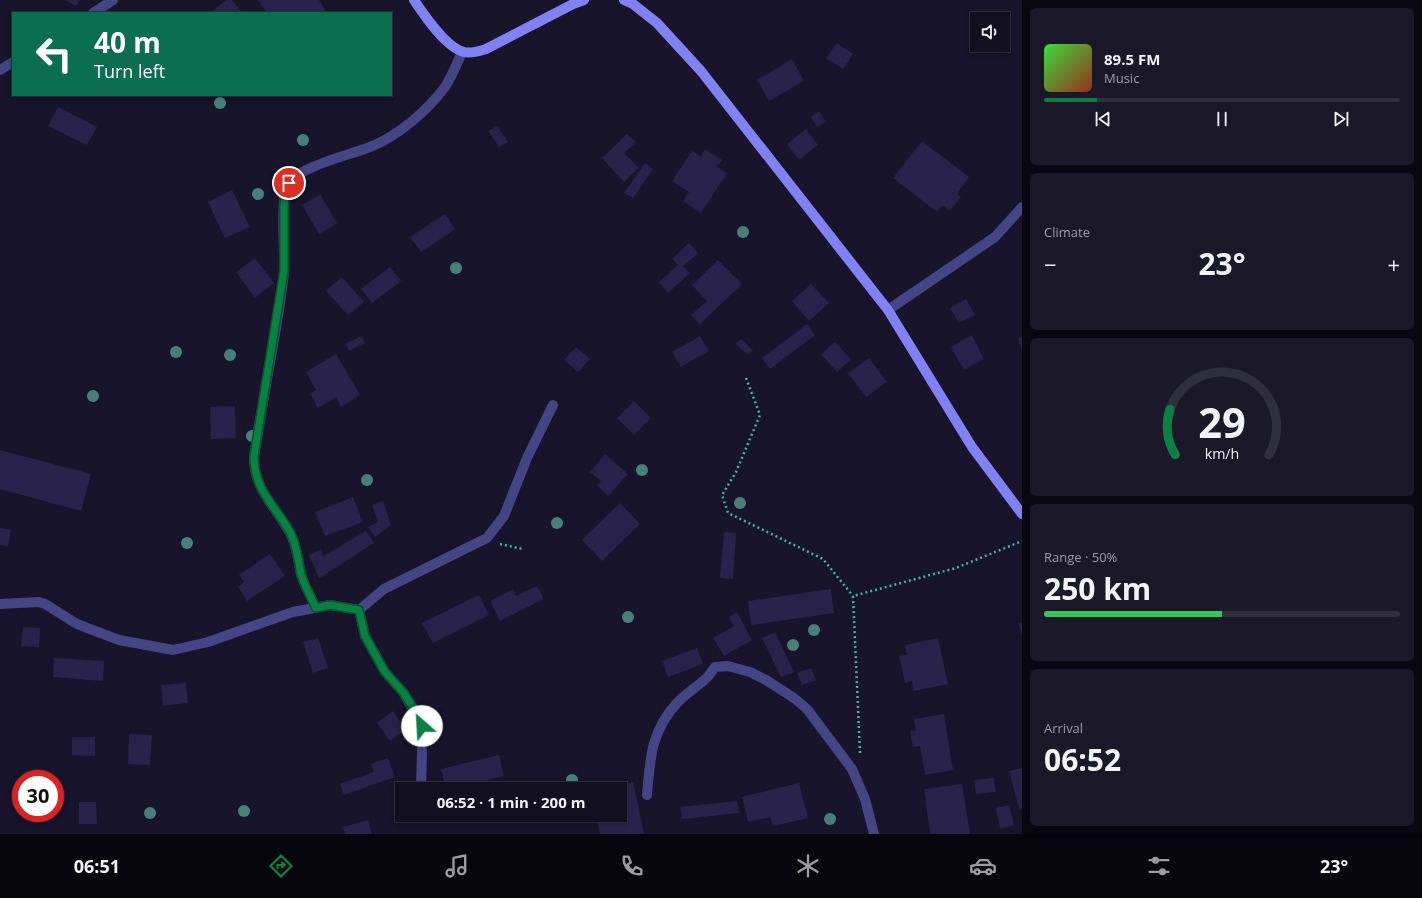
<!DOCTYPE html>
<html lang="en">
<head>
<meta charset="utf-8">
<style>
	:root { --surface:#110f20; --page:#1a1829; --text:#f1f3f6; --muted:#9c9ca5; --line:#302f3e; --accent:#0b8043 }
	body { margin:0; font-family:"Open Sans",sans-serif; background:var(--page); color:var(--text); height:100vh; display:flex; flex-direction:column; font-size:15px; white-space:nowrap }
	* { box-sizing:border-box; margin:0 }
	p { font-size:13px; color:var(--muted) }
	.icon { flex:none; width:22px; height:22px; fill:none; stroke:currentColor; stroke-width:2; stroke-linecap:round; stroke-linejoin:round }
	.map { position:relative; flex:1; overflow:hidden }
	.sheet { display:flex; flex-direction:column; gap:8px; padding:8px; background:#090812; width:400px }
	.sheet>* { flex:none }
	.hud { position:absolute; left:12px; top:12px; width:380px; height:84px; border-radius:0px; box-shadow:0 2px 6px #0003,0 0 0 1px var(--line); background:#0b6e4f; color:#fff; overflow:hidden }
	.fabs { position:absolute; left:970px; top:12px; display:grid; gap:8px }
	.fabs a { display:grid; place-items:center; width:40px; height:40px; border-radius:0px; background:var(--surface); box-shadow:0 2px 6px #0003,0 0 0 1px var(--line); font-size:20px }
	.speed { position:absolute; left:12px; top:770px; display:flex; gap:8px; font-size:20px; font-weight:700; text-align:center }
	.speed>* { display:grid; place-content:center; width:52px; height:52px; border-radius:50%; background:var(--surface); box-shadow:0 2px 6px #0003,0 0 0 1px var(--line); line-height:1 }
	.speed .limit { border:6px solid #d22; background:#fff; color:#111 }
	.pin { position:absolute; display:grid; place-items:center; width:34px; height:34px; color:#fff; margin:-17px; border:2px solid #fff; border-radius:50%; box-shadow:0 1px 4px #0007 }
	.me { position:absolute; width:44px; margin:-22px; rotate:334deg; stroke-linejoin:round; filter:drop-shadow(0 0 3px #0008) }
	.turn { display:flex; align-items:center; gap:14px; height:84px; padding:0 16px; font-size:18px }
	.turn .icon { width:52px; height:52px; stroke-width:2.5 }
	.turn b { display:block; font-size:28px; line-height:34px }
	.big { font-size:30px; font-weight:700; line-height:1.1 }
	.sheet .card { flex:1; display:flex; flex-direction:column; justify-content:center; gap:6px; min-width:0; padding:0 14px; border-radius:6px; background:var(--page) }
	.sheet .dial { align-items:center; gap:0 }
	.dial svg { height:104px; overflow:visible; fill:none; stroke:var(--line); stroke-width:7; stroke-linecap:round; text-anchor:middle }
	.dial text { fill:var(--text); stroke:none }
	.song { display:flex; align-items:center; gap:12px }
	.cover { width:48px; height:48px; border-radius:6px; background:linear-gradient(135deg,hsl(120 70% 55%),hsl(10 70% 35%)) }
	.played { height:4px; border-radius:2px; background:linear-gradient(90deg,var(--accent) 15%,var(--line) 15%) }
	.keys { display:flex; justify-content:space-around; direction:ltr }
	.heat { display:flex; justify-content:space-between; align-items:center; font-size:22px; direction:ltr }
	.charge { height:6px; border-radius:3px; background:linear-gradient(90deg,#34c759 50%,var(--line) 0) }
	.trip { position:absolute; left:395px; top:782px; width:232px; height:40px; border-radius:0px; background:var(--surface); box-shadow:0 2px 6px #0003,0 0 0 1px var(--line); font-weight:700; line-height:40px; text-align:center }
	.tabs { display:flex; height:64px; justify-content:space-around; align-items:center; background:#07060d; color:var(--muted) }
	.tabs .icon { width:28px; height:28px }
	.tabs .selected { color:var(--accent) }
	.tabs b { font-size:18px; color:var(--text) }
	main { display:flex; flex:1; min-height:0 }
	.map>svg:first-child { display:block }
	.building { fill:#29224a }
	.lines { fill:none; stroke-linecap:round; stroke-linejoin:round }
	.path { stroke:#3db3a9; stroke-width:2.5; stroke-dasharray:2 3; stroke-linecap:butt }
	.minor { stroke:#454485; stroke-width:10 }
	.secondary { stroke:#8181f3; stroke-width:10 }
	.tree { fill:#497f7a }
	.route-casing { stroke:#07532c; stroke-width:10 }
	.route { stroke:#0b8043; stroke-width:7 }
</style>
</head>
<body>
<main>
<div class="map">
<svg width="1022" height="834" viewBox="0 0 1022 834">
	<rect width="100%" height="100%" fill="#17142b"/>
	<!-- building -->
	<g class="building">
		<path d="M 65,0 L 80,0 L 76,6 Z"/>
		<path d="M 226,0 L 232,0 L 241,11 L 239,13 L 210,13 Z"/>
		<path d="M 258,0 L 319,0 L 327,13 L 267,13 Z"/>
		<path d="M 837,43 L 853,54 L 843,69 L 826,58 Z"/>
		<path d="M 792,59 L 804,81 L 769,101 L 757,80 Z"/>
		<path d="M 58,107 L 97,127 L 87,145 L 48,126 Z"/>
		<path d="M 819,111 L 826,122 L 817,127 L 811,117 Z"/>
		<path d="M 497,126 L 508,142 L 499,147 L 488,131 Z"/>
		<path d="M 806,129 L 818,145 L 799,160 L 787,144 Z"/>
		<path d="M 627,134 L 636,142 L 624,153 L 639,168 L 624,182 L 602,158 Z"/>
		<path d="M 922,141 L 969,177 L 957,194 L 961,197 L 950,211 L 942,205 L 937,212 L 893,178 Z"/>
		<path d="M 705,149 L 722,160 L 717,167 L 727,173 L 701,213 L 683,201 L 689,192 L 672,181 L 692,151 L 701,156 Z"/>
		<path d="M 645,163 L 653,169 L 633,198 L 624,193 Z"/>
		<path d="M 232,190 L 250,227 L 225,238 L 208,202 Z"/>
		<path d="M 320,194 L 337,223 L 319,234 L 302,205 Z"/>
		<path d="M 445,214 L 455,229 L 421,252 L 410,237 Z"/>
		<path d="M 689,243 L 698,253 L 683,266 L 690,273 L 668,293 L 659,282 L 678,265 L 672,259 Z"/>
		<path d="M 255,258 L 274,283 L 255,298 L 236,272 Z"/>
		<path d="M 718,260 L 742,284 L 700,324 L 691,315 L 707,301 L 692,285 Z"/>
		<path d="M 390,267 L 401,281 L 372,303 L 361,289 Z"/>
		<path d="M 342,277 L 364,302 L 348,315 L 326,291 Z"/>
		<path d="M 811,284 L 829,303 L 809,321 L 792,301 Z"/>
		<path d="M 966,299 L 975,315 L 959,323 L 950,308 Z"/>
		<path d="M 807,324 L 815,335 L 770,369 L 762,358 Z"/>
		<path d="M 972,335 L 984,359 L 964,370 L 951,347 Z"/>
		<path d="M 361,336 L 365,343 L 349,351 L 345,344 Z"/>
		<path d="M 700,336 L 709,351 L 681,367 L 672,352 Z"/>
		<path d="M 1022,337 L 1022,350 L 1018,338 Z"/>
		<path d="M 741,339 L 753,350 L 748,355 L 736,344 Z"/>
		<path d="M 835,342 L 851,359 L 837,372 L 821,354 Z"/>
		<path d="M 576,347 L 590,359 L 578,372 L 564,360 Z"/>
		<path d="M 336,354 L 360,395 L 341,407 L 336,397 L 318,408 L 310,393 L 316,390 L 306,372 Z"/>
		<path d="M 869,358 L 887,382 L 866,397 L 848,373 Z"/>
		<path d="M 634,401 L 651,418 L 634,435 L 617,418 Z"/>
		<path d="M 235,406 L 236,438 L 211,439 L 210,407 Z"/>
		<path d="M 0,450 L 91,474 L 81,511 L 0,489 Z"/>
		<path d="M 605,454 L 628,474 L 608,496 L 597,485 L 601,481 L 590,472 Z"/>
		<path d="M 353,497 L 363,522 L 325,536 L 315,512 Z"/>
		<path d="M 383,501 L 391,525 L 375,537 L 368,527 L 378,522 L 372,505 Z"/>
		<path d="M 620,503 L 640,524 L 602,561 L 582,540 Z"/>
		<path d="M 0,528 L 11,530 L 8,546 L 0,545 Z"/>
		<path d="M 366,531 L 374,543 L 319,578 L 309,555 L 321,549 L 323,556 Z"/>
		<path d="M 724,532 L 736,533 L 733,579 L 720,578 Z"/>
		<path d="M 270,554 L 285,576 L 247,601 L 238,587 L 244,582 L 239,575 Z"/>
		<path d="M 537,586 L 544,599 L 500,621 L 490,601 L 513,589 L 516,596 Z"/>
		<path d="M 831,589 L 834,613 L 751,625 L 748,601 Z"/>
		<path d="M 479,595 L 489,615 L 433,643 L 422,623 Z"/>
		<path d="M 737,612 L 752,640 L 724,656 L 713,638 L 734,626 L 729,617 Z"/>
		<path d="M 1022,622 L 1022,635 L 1018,623 Z"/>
		<path d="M 23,627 L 40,628 L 39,647 L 21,646 Z"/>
		<path d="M 775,632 L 794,672 L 781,677 L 762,638 Z"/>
		<path d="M 318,638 L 328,668 L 313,673 L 303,642 Z"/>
		<path d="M 938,638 L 948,684 L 914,691 L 912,681 L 905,683 L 899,656 L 907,655 L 905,645 Z"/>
		<path d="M 697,648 L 703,664 L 668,677 L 662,661 Z"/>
		<path d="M 54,658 L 104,661 L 103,681 L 53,677 Z"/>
		<path d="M 811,668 L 816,680 L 802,685 L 797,673 Z"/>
		<path d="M 186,683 L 188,703 L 163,706 L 161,685 Z"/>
		<path d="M 393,711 L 406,730 L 390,741 L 377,723 Z"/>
		<path d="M 944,714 L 953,770 L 925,775 L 920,746 L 913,747 L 910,731 L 916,730 L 914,719 Z"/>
		<path d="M 129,734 L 152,735 L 150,765 L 128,764 Z"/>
		<path d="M 72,737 L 95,737 L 95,756 L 72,755 Z"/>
		<path d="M 499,755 L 504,776 L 488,780 L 490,789 L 446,789 L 441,769 Z"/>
		<path d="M 388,758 L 395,777 L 344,795 L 340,784 L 374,772 L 371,764 Z"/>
		<path d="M 1022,768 L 1022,808 L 1019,809 L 1009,771 Z"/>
		<path d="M 994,778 L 996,792 L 976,794 L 974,780 Z"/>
		<path d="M 633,782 L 644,834 L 600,834 L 596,815 L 620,815 L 620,789 L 606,788 Z"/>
		<path d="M 799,783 L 808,818 L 773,826 L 770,817 L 748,822 L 742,797 Z"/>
		<path d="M 962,784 L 970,834 L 930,834 L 924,789 Z"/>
		<path d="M 737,801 L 739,813 L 682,819 L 680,807 Z"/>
		<path d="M 79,802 L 96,802 L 97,824 L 79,824 Z"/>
		<path d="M 1009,805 L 1014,825 L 1000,829 L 996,808 Z"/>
		<path d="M 368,820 L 372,834 L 345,834 L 343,827 Z"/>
	</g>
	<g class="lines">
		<!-- path -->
		<g class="path">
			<path d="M 746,378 L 760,415 L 736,472 L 722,495 L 728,513 L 823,559 L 853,596"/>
			<path d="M 500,544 L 523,549"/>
			<path d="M 860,753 L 853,596 L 956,568 L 1022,541"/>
		</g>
		<!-- minor -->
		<g class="minor">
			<path d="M 93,13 L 113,0"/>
			<path d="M 0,70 L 13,62"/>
			<path d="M 888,310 L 995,237 L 1022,207"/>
			<path d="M 0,604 L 39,602 L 45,604 L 77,624 L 119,640 L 173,650 L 208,642 L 293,612 L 330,605 L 359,610 L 384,589 L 487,538 L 504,516 L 527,458 L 553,405"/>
			<path d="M 316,608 C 311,597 304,585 301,574 C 298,560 297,545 290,533 C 275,505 254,491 254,457 C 260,420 266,383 273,346 C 277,321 282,296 284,271 C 285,253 280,196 288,184 C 300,166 350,155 370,147 C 398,136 427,111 445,87 C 452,76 457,64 462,52"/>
			<path d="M 359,610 L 365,636 L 385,672 L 403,692 L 421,723 L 422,753 L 421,789"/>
			<path d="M 647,795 C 650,759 651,731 677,703 C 684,695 694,689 703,681 C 708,678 711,672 715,667 L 728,666 L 750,672 L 766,680 L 794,698 L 807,709 L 852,769 L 865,799 L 874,834"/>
		</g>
		<!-- secondary -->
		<g class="secondary">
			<path d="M 414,0 C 424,15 446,48 464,52 C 472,54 479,51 486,49 L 573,4 L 584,0"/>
			<path d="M 624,0 L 633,4 L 657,23 L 701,71 L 888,310 L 972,447 L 1022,514"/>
		</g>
	</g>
	<!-- trees -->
	<g class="tree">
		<circle cx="220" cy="103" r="6"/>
		<circle cx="303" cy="140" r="6"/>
		<circle cx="258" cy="194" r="6"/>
		<circle cx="743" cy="232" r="6"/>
		<circle cx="456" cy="268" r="6"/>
		<circle cx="176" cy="352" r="6"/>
		<circle cx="230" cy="355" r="6"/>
		<circle cx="93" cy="396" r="6"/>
		<circle cx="252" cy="436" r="6"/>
		<circle cx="642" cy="470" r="6"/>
		<circle cx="367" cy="480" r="6"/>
		<circle cx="740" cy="503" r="6"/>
		<circle cx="557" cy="523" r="6"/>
		<circle cx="187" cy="543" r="6"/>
		<circle cx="628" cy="617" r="6"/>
		<circle cx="814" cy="630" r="6"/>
		<circle cx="793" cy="645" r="6"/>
		<circle cx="572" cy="780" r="6"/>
		<circle cx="244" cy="811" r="6"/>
		<circle cx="150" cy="813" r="6"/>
		<circle cx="830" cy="819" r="6"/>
	</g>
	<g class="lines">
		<defs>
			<path id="route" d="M 289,183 L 286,188 L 284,206 L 284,271 L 254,456 C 254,491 275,505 290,532 C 297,545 298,560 301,574 C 304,585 311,597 316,608 L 330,605 L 359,610 L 365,636 L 385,672 L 403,692 L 416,712 L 422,726"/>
		</defs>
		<!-- route casing -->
		<use href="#route" class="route-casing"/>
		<!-- route -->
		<use href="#route" class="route"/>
	</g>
</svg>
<div class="fabs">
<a><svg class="icon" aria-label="sound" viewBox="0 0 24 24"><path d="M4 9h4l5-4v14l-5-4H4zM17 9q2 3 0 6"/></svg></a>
</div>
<div class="speed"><div class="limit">30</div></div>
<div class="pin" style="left:289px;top:183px;background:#d93025"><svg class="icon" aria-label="arrive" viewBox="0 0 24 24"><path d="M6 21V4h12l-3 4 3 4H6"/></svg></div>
<svg class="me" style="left:422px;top:726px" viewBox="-20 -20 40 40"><circle r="19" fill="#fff"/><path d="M0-13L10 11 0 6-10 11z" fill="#0b8043"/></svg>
<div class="trip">06:52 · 1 min · 200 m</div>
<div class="hud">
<div class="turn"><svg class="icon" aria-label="left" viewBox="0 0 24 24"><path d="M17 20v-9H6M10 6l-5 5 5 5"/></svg><div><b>40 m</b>Turn left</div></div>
</div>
</div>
<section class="sheet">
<div class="card">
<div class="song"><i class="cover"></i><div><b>89.5 FM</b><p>Music</p></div></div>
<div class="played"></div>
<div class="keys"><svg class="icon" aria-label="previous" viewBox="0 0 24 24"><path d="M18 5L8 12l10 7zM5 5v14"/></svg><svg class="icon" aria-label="pause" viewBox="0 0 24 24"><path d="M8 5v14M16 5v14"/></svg><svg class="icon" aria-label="next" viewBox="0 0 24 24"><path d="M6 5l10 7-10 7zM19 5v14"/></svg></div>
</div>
<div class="card"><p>Climate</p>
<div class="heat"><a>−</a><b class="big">23°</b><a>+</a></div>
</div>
<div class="card dial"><svg viewBox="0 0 100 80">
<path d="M14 69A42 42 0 1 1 86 69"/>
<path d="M14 69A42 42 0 0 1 10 34" stroke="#0b8043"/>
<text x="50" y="56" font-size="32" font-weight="700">29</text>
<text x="50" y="72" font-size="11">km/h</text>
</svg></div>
<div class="card"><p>Range · 50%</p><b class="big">250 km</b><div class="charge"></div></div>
<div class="card"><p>Arrival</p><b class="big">06:52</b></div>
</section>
</main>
<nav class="tabs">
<b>06:51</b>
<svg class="icon selected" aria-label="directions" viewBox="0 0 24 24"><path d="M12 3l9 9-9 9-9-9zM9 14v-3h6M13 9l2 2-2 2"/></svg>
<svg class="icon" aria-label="music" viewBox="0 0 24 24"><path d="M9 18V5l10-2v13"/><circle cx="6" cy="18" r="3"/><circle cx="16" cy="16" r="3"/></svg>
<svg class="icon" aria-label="phone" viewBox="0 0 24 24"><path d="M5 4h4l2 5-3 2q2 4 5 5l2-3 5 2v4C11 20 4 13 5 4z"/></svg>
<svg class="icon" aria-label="climate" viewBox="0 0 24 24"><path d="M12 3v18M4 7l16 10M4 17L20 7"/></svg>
<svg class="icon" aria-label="car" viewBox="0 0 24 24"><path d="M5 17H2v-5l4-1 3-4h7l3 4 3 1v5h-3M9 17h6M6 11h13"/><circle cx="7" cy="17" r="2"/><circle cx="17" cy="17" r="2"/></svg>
<svg class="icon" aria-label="filters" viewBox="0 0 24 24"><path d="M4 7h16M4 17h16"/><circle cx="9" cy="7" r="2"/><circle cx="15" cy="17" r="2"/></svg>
<b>23°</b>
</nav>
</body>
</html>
